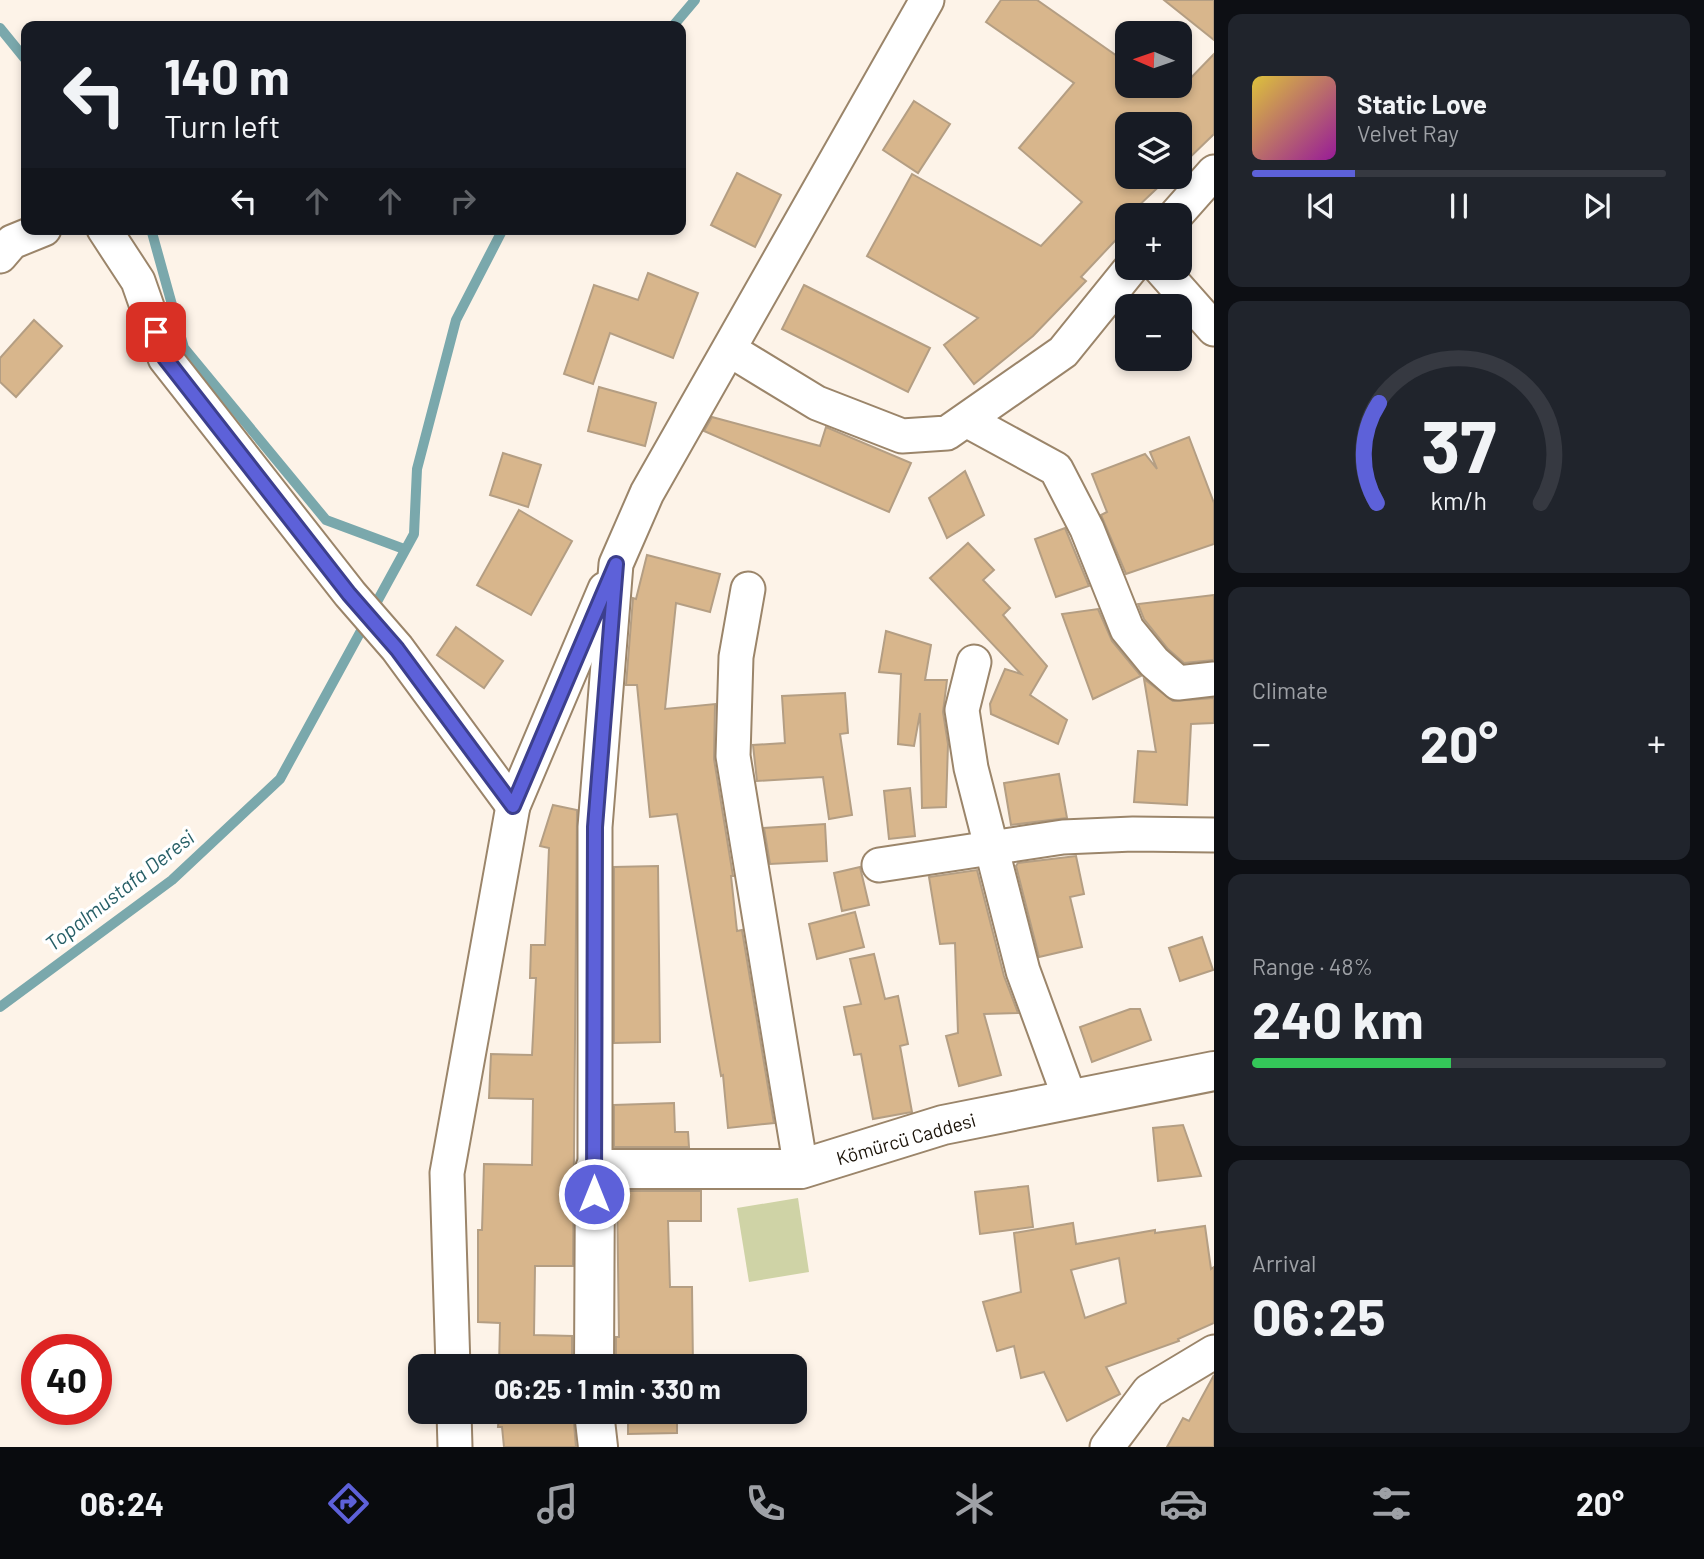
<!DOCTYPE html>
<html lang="en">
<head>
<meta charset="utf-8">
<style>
	:root { --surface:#171b24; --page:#20242c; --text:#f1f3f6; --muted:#9ea1a6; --line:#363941; --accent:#5d61d9 }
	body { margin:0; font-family:Barlow,sans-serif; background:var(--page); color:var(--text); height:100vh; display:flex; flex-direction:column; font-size:26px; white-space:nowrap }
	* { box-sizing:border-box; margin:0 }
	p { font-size:23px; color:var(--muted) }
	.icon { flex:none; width:38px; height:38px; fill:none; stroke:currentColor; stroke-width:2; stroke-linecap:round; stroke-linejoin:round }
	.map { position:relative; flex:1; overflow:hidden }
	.side { display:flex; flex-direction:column; gap:14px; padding:14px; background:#0d0f14; width:490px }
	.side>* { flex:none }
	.top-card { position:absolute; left:21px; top:21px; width:665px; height:214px; border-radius:14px; box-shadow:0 4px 10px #0003; background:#171b24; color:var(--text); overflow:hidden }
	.needle { width:46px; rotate:272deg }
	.buttons { position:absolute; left:1115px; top:21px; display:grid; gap:14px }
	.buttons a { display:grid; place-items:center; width:77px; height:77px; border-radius:14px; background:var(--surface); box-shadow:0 4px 10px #0003; font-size:35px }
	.speed { position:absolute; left:21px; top:1334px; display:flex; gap:14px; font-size:35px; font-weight:700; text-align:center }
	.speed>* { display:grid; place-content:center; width:91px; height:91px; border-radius:50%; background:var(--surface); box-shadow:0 4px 10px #0003; line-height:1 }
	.speed .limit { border:10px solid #d22; background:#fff; color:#111 }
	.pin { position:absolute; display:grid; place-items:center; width:60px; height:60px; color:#fff; margin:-30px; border-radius:14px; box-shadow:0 4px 10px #0006 }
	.me { position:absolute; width:77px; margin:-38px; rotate:0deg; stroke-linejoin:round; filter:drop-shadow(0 0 5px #0008) }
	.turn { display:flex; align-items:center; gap:24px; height:147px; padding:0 28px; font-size:32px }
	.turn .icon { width:91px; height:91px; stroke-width:2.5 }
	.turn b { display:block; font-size:49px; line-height:60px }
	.lanes { display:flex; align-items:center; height:66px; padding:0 28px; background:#0003; justify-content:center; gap:35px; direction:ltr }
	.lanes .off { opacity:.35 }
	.big { font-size:52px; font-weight:700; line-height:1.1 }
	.side .widget { flex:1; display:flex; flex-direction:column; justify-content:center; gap:10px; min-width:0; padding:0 24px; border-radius:14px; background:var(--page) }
	.side .dial { align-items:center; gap:0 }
	.dial svg { height:182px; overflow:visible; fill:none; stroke:var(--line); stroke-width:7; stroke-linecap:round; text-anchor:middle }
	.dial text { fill:var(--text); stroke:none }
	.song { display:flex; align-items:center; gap:21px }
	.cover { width:84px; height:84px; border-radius:10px; background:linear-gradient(135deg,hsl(50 70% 55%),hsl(300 70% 35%)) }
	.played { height:7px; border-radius:4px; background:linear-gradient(90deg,var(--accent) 25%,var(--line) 25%) }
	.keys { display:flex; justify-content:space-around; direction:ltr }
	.heat { display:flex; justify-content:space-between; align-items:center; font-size:38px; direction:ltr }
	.charge { height:10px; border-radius:5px; background:linear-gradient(90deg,#34c759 48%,var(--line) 0) }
	.trip { position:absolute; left:408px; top:1354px; width:399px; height:70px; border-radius:14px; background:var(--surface); box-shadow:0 4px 10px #0003; font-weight:700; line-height:70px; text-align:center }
	.tab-bar { display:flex; height:112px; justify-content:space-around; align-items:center; background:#090b0e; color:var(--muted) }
	.tab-bar .icon { width:49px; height:49px }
	.tab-bar .current { color:var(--accent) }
	.tab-bar b { font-size:32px; color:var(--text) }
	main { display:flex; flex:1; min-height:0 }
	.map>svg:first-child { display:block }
	.green { fill:#cfd3a6 }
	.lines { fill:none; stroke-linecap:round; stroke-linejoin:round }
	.stream { stroke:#7aa8ac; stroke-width:10 }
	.building { fill:#d8b68c; stroke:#b49e83; stroke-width:2; fill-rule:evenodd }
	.street-casing { stroke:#9b856a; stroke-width:37 }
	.secondary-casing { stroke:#9b856a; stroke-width:42 }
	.street { stroke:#fff; stroke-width:33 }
	.secondary { stroke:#fff; stroke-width:38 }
	.route-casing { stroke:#3c3f8d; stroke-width:18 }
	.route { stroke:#5d61d9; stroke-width:12 }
	.labels { text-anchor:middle; stroke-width:7; stroke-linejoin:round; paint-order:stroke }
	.street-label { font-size:19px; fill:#191107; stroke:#fff }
	.water-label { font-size:21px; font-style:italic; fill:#275f67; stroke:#fff }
</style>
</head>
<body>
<main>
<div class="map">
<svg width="1214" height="1447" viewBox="0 0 1214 1447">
	<rect width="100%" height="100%" fill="#fdf3e8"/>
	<!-- green -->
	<path class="green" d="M 798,1198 L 809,1272 L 749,1282 L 737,1208 Z"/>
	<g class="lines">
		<!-- stream -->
		<g class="stream">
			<path d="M 673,26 L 695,0"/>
			<path d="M 0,28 L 26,60"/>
			<path d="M 151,229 L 184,348 L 326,520 L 404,549"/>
			<path d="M 0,1007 L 172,880 L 280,779 L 414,534 L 417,469 L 456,320 L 503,229"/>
		</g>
	</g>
	<!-- building -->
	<g class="building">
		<path d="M 1001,0 L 1037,0 L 1127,63 L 1127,86 L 1183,86 L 1214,54 L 1214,134 L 1180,167 L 1180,124 L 1127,124 L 1127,177 L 1169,177 L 1133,211 L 1137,215 L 1127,215 L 1127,228 L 1081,277 L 1086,281 L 1033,336 L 974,384 L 944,345 L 978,318 L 867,256 L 912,174 L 1041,246 L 1082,202 L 1019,148 L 1074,83 L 986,22 Z"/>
		<path d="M 1164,0 L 1214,0 L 1214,40 Z"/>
		<path d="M 914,101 L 950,124 L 918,173 L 883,150 Z"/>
		<path d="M 737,173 L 781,195 L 755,247 L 711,225 Z"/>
		<path d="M 648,273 L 698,293 L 673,358 L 610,333 L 593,384 L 564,374 L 594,285 L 638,300 Z"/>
		<path d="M 804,285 L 930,348 L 908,392 L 782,329 Z"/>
		<path d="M 34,320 L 62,346 L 16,397 L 0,382 L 0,358 Z"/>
		<path d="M 599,387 L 656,403 L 645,446 L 588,431 Z"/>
		<path d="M 712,417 L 820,446 L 826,427 L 911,463 L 889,512 L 704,431 Z"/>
		<path d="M 1189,437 L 1214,503 L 1214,544 L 1126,574 L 1101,515 L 1107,512 L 1092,474 L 1145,454 L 1157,469 L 1150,452 Z"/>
		<path d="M 503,453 L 541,465 L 528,507 L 490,495 Z"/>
		<path d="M 965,471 L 984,515 L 947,538 L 929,498 Z"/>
		<path d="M 519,510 L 572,541 L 531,615 L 477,585 Z"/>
		<path d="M 1065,528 L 1089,586 L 1056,597 L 1035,539 Z"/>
		<path d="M 968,543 L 994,570 L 983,580 L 1010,608 L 1003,615 L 1047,666 L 1030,695 L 1067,720 L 1058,744 L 991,714 L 990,704 L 1005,669 L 1021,674 L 930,578 Z"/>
		<path d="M 647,555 L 720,574 L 710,612 L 676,603 L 665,709 L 715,704 L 714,759 L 733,876 L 731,876 L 737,931 L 742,930 L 774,1123 L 728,1128 L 723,1075 L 721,1076 L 677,814 L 650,817 L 637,685 L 626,685 L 633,598 L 636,599 Z"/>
		<path d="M 1214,595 L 1214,660 L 1184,663 L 1168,649 L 1144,619 L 1138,604 Z"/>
		<path d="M 1098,609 L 1112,641 L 1141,676 L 1093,699 L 1062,614 Z"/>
		<path d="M 456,627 L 503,661 L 484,688 L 437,655 Z"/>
		<path d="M 886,631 L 931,645 L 925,680 L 947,680 L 943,712 L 948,744 L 946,807 L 922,808 L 920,713 L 914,746 L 898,744 L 901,674 L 879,672 Z"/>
		<path d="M 1144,679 L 1173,701 L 1214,698 L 1214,723 L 1191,724 L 1187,805 L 1134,802 L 1138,751 L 1156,752 Z"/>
		<path d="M 845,693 L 848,733 L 840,734 L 852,815 L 829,819 L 823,777 L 757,781 L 753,745 L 785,743 L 782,696 Z"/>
		<path d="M 1059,774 L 1067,818 L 1011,825 L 1004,783 Z"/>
		<path d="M 910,788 L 915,836 L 889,839 L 884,791 Z"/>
		<path d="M 553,805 L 577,810 L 573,1266 L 535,1266 L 534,1335 L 572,1336 L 572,1367 L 499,1367 L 500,1323 L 478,1322 L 478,1230 L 482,1230 L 484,1164 L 532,1165 L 533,1099 L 489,1098 L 491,1054 L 532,1055 L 536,978 L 530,978 L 531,945 L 545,945 L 549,848 L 540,846 Z"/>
		<path d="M 825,824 L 827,861 L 770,864 L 764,828 Z"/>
		<path d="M 1076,856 L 1084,894 L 1070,897 L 1082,947 L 1039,957 L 1016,866 L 1018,863 Z"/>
		<path d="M 658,866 L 660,1042 L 614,1043 L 614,867 Z"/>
		<path d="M 860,867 L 869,905 L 842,911 L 834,873 Z"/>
		<path d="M 977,870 L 1004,976 L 1018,1013 L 984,1014 L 1001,1075 L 959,1086 L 946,1036 L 958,1033 L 955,943 L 940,944 L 929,877 Z"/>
		<path d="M 855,912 L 864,947 L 817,959 L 809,924 Z"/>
		<path d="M 1202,937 L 1213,970 L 1180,981 L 1169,948 Z"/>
		<path d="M 874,954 L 885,999 L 898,996 L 908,1044 L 900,1046 L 912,1112 L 873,1119 L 861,1054 L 854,1055 L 844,1007 L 861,1004 L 850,959 Z"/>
		<path d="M 1130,1009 L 1140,1009 L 1151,1040 L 1092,1062 L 1080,1027 Z"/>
		<path d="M 674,1103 L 675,1132 L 688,1132 L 689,1147 L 614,1147 L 614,1105 Z"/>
		<path d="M 1183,1125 L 1201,1176 L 1158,1181 L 1153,1128 Z"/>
		<path d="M 1028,1186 L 1033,1227 L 980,1234 L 975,1192 Z"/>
		<path d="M 617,1191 L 701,1191 L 701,1221 L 668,1221 L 670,1287 L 692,1287 L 693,1367 L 616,1367 L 616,1337 L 619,1337 Z"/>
		<path d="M 1073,1223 L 1076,1244 L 1155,1230 L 1155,1233 L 1205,1226 L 1211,1269 L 1214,1267 L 1214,1323 L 1178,1339 L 1179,1341 L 1106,1367 L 1120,1394 L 1067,1421 L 1044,1372 L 1021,1378 L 1014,1346 L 997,1351 L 983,1302 L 1021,1292 L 1014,1233 ZM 1119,1258 L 1126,1303 L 1085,1318 L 1071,1270 Z"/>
		<path d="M 1214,1375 L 1214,1447 L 1167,1447 L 1183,1418 L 1189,1421 Z"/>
		<path d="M 499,1412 L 573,1412 L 576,1447 L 504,1447 L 502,1427 L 498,1427 Z"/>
		<path d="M 628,1412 L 677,1412 L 677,1433 L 628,1434 Z"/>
	</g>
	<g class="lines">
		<defs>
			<g id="street">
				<path d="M 1176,215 L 1214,172"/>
				<path d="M 104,229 L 138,281 L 165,358 L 350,594 L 397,648 L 513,806"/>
				<path d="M 0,256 L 12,242 L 44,229"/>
				<path d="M 1160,268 L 1214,329"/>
				<path d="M 730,350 L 817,403 L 902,436 L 947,433 L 1063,352 L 1131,268"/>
				<path d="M 968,421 L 1056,469 L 1087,529 L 1127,629 L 1154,662 L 1178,683 L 1214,679"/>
				<path d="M 748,589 L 736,657 L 733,756 L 801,1169"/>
				<path d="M 974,662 L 962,710 L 971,768 L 1023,971 L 1070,1099"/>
				<path d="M 879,865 L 1063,837 L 1133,834 L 1214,835"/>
				<path d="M 595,1169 L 595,827 L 616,564 L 647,493 L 927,0"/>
				<path d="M 453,1367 L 447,1173 L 513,806 L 605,589"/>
				<path d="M 454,1412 L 455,1447"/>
				<path d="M 1107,1447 L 1149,1391 L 1214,1352"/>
			</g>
			<g id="secondary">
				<path d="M 594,1367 L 595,1169 L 801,1169 L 943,1125 L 1214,1071"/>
				<path d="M 594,1412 L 598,1447"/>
			</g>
		</defs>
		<!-- street casing -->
		<use href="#street" class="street-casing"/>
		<!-- secondary casing -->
		<use href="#secondary" class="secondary-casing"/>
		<!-- street -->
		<use href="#street" class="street"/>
		<!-- secondary -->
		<use href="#secondary" class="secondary"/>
	</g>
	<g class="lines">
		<defs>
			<path id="route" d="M 156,332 L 165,358 L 349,594 L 397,649 L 513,806 L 616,564 L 595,827 L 594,1194"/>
		</defs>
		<!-- route casing -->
		<use href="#route" class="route-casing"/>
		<!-- route -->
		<use href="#route" class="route"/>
	</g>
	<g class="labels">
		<!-- street labels -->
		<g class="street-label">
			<text transform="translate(906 1139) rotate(-16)" y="7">Kömürcü Caddesi</text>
		</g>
		<!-- water labels -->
		<g class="water-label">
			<text transform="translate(120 891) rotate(-38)" y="7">Topalmustafa Deresi</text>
		</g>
	</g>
</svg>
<div class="buttons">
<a><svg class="needle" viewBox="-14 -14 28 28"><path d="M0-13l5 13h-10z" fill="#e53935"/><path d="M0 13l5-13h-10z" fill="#9ea1a6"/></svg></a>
<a><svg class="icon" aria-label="layers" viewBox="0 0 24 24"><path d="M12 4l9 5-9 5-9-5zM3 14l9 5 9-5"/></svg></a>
<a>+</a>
<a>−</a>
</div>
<div class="speed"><div class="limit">40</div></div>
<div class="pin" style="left:156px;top:332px;background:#d93025"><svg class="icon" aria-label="arrive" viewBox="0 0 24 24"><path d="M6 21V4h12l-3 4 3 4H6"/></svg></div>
<svg class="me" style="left:594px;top:1194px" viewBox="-20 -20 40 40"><circle r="17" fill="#5d61d9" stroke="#fff" stroke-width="3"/><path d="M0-11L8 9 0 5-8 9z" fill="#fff"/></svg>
<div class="trip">06:25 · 1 min · 330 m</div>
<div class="top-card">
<div class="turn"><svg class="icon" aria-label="left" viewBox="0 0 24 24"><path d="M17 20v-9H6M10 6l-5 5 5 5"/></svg><div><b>140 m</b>Turn left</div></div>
<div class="lanes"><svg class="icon" aria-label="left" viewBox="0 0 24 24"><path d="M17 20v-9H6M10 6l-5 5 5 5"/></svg><svg class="icon off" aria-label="ahead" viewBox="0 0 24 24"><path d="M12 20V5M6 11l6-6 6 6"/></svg><svg class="icon off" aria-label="ahead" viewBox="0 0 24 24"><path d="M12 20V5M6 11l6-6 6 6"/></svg><svg class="icon off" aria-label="right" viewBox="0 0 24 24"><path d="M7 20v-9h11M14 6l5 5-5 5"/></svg></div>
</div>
</div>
<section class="side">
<div class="widget">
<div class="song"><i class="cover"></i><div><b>Static Love</b><p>Velvet Ray</p></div></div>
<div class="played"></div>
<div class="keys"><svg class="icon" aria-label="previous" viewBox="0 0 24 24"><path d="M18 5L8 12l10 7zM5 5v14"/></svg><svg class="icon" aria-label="pause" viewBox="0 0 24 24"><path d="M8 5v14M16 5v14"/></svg><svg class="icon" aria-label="next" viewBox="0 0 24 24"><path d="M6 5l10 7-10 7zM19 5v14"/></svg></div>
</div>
<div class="widget dial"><svg viewBox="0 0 100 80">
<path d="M14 69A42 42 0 1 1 86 69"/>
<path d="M14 69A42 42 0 0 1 15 25" stroke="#5d61d9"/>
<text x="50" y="56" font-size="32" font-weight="700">37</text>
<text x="50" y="72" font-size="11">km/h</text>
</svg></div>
<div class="widget"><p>Climate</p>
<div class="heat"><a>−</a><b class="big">20°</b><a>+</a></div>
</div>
<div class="widget"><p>Range · 48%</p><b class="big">240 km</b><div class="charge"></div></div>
<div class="widget"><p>Arrival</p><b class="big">06:25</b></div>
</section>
</main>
<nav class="tab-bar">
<b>06:24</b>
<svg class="icon current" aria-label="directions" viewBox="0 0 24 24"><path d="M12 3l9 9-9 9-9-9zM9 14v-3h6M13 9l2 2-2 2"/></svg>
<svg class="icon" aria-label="music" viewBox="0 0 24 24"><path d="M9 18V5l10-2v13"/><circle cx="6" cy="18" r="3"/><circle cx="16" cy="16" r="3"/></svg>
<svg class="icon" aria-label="phone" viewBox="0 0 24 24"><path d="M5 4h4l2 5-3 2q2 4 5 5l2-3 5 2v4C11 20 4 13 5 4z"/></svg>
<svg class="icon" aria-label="climate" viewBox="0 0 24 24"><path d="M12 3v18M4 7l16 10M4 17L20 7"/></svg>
<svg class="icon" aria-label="car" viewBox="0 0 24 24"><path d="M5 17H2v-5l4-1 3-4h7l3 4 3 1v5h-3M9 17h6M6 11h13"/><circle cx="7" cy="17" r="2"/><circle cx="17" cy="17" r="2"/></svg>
<svg class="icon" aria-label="filters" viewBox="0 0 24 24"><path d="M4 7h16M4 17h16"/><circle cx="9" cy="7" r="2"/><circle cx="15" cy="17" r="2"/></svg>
<b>20°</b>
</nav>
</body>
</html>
